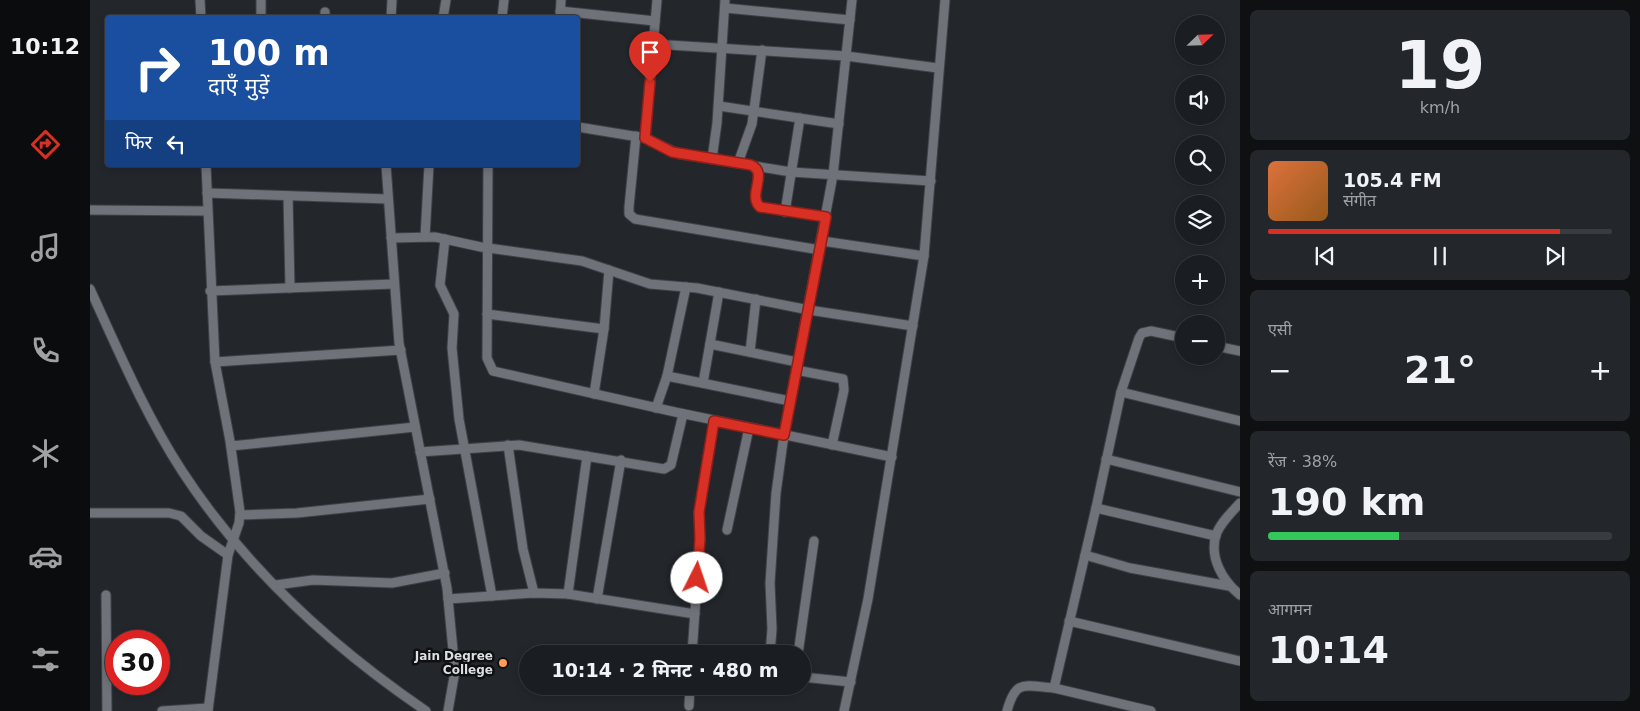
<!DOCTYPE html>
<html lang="hi">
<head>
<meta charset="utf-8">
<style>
	:root { --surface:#1a1d21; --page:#23262a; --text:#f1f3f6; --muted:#9fa2a5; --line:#383b3f; --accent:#d93025 }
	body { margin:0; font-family:"DejaVu Sans","Noto Sans Devanagari",sans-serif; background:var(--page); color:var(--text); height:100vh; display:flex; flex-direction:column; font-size:19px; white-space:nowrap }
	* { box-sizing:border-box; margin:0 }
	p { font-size:16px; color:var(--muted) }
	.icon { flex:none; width:28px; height:28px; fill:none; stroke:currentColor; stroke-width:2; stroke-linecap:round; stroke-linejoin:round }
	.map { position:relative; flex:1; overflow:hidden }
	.side { display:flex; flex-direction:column; gap:10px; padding:10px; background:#0e1012; width:400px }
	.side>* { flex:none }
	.banner { position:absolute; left:15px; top:15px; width:475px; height:152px; border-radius:5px; box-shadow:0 2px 8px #0003,0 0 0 1px var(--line); background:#1a4fa0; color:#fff; overflow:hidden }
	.needle { width:32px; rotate:67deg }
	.fabs { position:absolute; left:1085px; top:15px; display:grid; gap:10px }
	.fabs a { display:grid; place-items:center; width:50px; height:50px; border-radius:50%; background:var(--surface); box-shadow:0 2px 8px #0003,0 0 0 1px var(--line); font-size:25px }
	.speed { position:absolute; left:15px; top:630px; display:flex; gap:10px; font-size:25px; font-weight:700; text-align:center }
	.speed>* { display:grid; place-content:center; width:65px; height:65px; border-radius:50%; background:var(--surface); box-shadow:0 2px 8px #0003,0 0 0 1px var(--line); line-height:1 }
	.speed .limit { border:8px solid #d22; background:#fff; color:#111 }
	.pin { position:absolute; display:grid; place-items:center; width:42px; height:42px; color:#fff; margin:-51px -21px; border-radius:50% 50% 50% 0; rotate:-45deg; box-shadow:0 0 5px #0007 }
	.pin .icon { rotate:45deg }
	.me { position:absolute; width:55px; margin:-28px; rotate:4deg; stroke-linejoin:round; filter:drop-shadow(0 0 4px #0008) }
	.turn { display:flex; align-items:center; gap:18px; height:105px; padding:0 20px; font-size:22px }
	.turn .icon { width:65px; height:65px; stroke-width:2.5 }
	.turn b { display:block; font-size:35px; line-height:42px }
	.then { display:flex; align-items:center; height:48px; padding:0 20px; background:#0003; gap:10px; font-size:19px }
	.big { font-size:38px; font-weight:700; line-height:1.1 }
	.side .widget { flex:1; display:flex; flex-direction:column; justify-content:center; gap:8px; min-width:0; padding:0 18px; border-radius:8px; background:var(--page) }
	.side .dial { align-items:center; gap:0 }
	.dial b { font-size:65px; line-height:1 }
	.song { display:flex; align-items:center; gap:15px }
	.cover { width:60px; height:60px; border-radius:8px; background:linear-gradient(135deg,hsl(20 70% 55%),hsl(30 70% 35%)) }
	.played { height:5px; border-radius:2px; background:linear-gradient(90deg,var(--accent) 85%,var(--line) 85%) }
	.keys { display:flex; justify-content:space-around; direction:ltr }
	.heat { display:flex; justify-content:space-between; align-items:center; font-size:28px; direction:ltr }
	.charge { height:8px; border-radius:4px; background:linear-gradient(90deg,#34c759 38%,var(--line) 0) }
	.trip { position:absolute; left:429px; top:645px; width:292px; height:50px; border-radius:25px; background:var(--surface); box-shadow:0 2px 8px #0003,0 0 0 1px var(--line); font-weight:700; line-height:50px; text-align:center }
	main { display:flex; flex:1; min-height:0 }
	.menu { display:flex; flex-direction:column; width:90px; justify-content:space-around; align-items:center; background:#0a0c0d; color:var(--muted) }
	.menu .icon { width:35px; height:35px }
	.menu .current { color:var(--accent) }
	.menu b { font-size:22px; color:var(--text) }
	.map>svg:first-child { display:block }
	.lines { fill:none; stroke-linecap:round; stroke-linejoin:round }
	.street-casing { stroke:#3f4146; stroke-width:11 }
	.street { stroke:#6f7279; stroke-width:9 }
	.route-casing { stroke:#8d1f18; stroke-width:12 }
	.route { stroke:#d93025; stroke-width:9 }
	.poi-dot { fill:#fe9b59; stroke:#0e1012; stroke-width:2 }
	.labels { text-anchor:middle; stroke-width:5; stroke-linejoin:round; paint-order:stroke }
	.poi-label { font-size:12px; font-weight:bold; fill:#dcdee2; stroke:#0e1012; text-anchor:end }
</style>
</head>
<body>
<main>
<nav class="menu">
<b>10:12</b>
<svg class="icon current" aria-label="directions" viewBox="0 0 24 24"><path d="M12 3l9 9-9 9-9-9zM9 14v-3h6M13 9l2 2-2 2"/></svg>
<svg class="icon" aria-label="music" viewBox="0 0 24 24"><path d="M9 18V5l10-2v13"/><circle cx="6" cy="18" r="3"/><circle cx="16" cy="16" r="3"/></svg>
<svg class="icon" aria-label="phone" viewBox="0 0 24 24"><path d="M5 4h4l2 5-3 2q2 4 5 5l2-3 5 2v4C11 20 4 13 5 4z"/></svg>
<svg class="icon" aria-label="climate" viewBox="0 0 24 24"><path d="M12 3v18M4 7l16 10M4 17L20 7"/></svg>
<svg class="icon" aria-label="car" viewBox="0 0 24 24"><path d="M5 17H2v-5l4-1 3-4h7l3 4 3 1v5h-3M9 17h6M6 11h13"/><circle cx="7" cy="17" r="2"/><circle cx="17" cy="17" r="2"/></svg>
<svg class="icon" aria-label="filters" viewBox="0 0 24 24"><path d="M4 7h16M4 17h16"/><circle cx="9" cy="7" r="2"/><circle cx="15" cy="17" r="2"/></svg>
</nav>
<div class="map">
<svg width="1150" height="711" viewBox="0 0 1150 711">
	<rect width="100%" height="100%" fill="#23272c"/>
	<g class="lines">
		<defs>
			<g id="street">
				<path d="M 110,0 L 111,18"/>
				<path d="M 635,8 L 760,20"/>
				<path d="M 470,11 L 565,21"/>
				<path d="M 235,12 L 235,18"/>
				<path d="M 171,18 L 171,0"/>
				<path d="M 301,18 L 302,0"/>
				<path d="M 353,18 L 356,0"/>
				<path d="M 412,18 L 414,0"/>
				<path d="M 470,18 L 471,0"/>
				<path d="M 563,44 L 756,56 L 848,68"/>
				<path d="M 629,106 L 749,124"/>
				<path d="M 488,127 L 555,138 L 589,154 L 661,165 C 679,173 657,194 670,207 L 736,217"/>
				<path d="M 546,136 L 539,207 L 539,214 L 545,219 L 730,250"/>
				<path d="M 555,138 L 567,0"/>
				<path d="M 622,159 L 627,123 L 635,0"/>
				<path d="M 648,163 L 662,124 L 672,50"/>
				<path d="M 116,165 L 125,362 L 140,441 L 150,512 L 149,523 L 138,555 L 118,711"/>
				<path d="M 296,165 L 309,343 L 357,588 L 365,671 L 358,711"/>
				<path d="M 398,165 L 397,358 L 403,371 L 585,412 L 802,457"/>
				<path d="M 664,166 L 701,172 L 841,181"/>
				<path d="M 117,193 L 298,199"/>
				<path d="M 198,196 L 200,288"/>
				<path d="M 0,210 L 117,211"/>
				<path d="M 695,212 L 710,118"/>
				<path d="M 335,237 L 339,165"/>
				<path d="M 301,238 L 345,237 L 391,247 L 492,261 L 560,284 L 607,288 L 719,310 L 823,326"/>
				<path d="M 355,239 L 350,285 L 364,314 L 362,348 L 369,419 L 402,596"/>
				<path d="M 732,241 L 834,256"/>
				<path d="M 0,289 C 28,350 55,414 92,471 C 154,566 242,647 336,711"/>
				<path d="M 120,291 L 304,284"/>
				<path d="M 397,314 L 514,329"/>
				<path d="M 1094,338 L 1061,331 L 1052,333 L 1049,338 L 1031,392 L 1006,508 L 1126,536"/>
				<path d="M 620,344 L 707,362"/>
				<path d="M 1126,346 L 1150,351"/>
				<path d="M 660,352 L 666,299"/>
				<path d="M 125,362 L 311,350"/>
				<path d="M 706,370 L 753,379 L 754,390 L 742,445"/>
				<path d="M 577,376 L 700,401"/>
				<path d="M 613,383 L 629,292"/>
				<path d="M 1031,392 L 1150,421"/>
				<path d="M 504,394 L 514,329 L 519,270"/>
				<path d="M 566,408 L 577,376 L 596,287"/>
				<path d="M 418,445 L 433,549 L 444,593"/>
				<path d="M 141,446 L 325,427"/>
				<path d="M 330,452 L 429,445 L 574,469 L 581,465 L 593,414"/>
				<path d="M 1016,459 L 1150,492"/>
				<path d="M 1150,503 C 1142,512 1130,523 1126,535 C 1119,558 1133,581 1150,595"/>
				<path d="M 1006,508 L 964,688 L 1061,711"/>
				<path d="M 0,513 L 79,513 L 91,516 L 111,536 L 138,555"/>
				<path d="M 150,515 L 207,513 L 340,499"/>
				<path d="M 637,530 L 659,428"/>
				<path d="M 995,555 L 1040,568 L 1139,586"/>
				<path d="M 186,585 L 223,580 L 302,583 L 355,573"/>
				<path d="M 478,594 L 497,456"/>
				<path d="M 16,595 L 17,711"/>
				<path d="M 358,599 L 444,593 L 478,594 L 605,614"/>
				<path d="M 507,599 L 531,460"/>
				<path d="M 979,621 L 1150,661"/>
				<path d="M 602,654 L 610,539 L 609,512 L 624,421"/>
				<path d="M 680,654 L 682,629 L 680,583 L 686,493 L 694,435 L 743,175 L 762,0"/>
				<path d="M 708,654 L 724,541"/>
				<path d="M 712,677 L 761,682"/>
				<path d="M 599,706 L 600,686"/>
				<path d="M 72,711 L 118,708"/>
				<path d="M 754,711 L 778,599 L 834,256 L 855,0"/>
				<path d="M 917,711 C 926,678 935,686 964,688"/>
			</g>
		</defs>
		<!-- street casing -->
		<use href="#street" class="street-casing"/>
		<!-- street -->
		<use href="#street" class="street"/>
	</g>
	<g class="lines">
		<defs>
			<path id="route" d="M 560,82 L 555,138 L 582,152 L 661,165 C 679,173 657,195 670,207 L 736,217 L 694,435 L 624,421 L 609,512 L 610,539 L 607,578"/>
		</defs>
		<!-- route casing -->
		<use href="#route" class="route-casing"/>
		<!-- route -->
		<use href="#route" class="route"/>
	</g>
	<!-- markers -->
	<circle class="poi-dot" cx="413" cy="663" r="5"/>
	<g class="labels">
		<!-- poi labels -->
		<g class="poi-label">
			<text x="403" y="660">Jain Degree<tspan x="403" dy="14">College</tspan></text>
		</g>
	</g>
</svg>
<div class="fabs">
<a><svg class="needle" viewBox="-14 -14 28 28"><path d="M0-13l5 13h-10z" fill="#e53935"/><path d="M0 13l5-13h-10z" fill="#9fa2a5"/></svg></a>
<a><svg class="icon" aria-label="sound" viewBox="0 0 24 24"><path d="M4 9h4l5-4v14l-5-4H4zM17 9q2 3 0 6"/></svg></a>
<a><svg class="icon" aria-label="search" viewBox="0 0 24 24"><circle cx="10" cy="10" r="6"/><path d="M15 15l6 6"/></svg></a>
<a><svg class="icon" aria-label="layers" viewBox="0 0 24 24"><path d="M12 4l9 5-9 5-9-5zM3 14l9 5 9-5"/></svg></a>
<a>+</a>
<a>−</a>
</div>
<div class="speed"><div class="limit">30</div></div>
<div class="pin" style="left:560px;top:82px;background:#d93025"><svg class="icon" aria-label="arrive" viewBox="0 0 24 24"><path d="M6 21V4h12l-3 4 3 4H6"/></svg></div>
<svg class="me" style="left:607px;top:578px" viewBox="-20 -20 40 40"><circle r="19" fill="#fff"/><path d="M0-13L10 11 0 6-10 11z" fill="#d93025"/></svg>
<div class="trip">10:14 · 2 मिनट · 480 m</div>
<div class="banner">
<div class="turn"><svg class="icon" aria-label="right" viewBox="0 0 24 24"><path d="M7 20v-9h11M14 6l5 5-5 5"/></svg><div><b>100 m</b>दाएँ मुड़ें</div></div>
<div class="then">फिर<svg class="icon" aria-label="left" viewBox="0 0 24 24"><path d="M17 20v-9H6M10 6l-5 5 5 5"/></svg></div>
</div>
</div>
<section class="side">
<div class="widget dial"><b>19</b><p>km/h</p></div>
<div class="widget">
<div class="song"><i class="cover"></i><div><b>105.4 FM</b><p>संगीत</p></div></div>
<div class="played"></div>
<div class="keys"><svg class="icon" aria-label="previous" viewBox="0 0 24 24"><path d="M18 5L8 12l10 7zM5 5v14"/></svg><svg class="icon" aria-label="pause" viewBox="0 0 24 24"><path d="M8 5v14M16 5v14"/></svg><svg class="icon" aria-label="next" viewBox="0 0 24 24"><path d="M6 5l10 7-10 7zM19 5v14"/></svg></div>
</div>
<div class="widget"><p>एसी</p>
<div class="heat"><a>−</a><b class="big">21°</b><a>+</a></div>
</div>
<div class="widget"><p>रेंज · 38%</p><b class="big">190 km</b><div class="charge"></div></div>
<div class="widget"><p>आगमन</p><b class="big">10:14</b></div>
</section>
</main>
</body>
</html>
